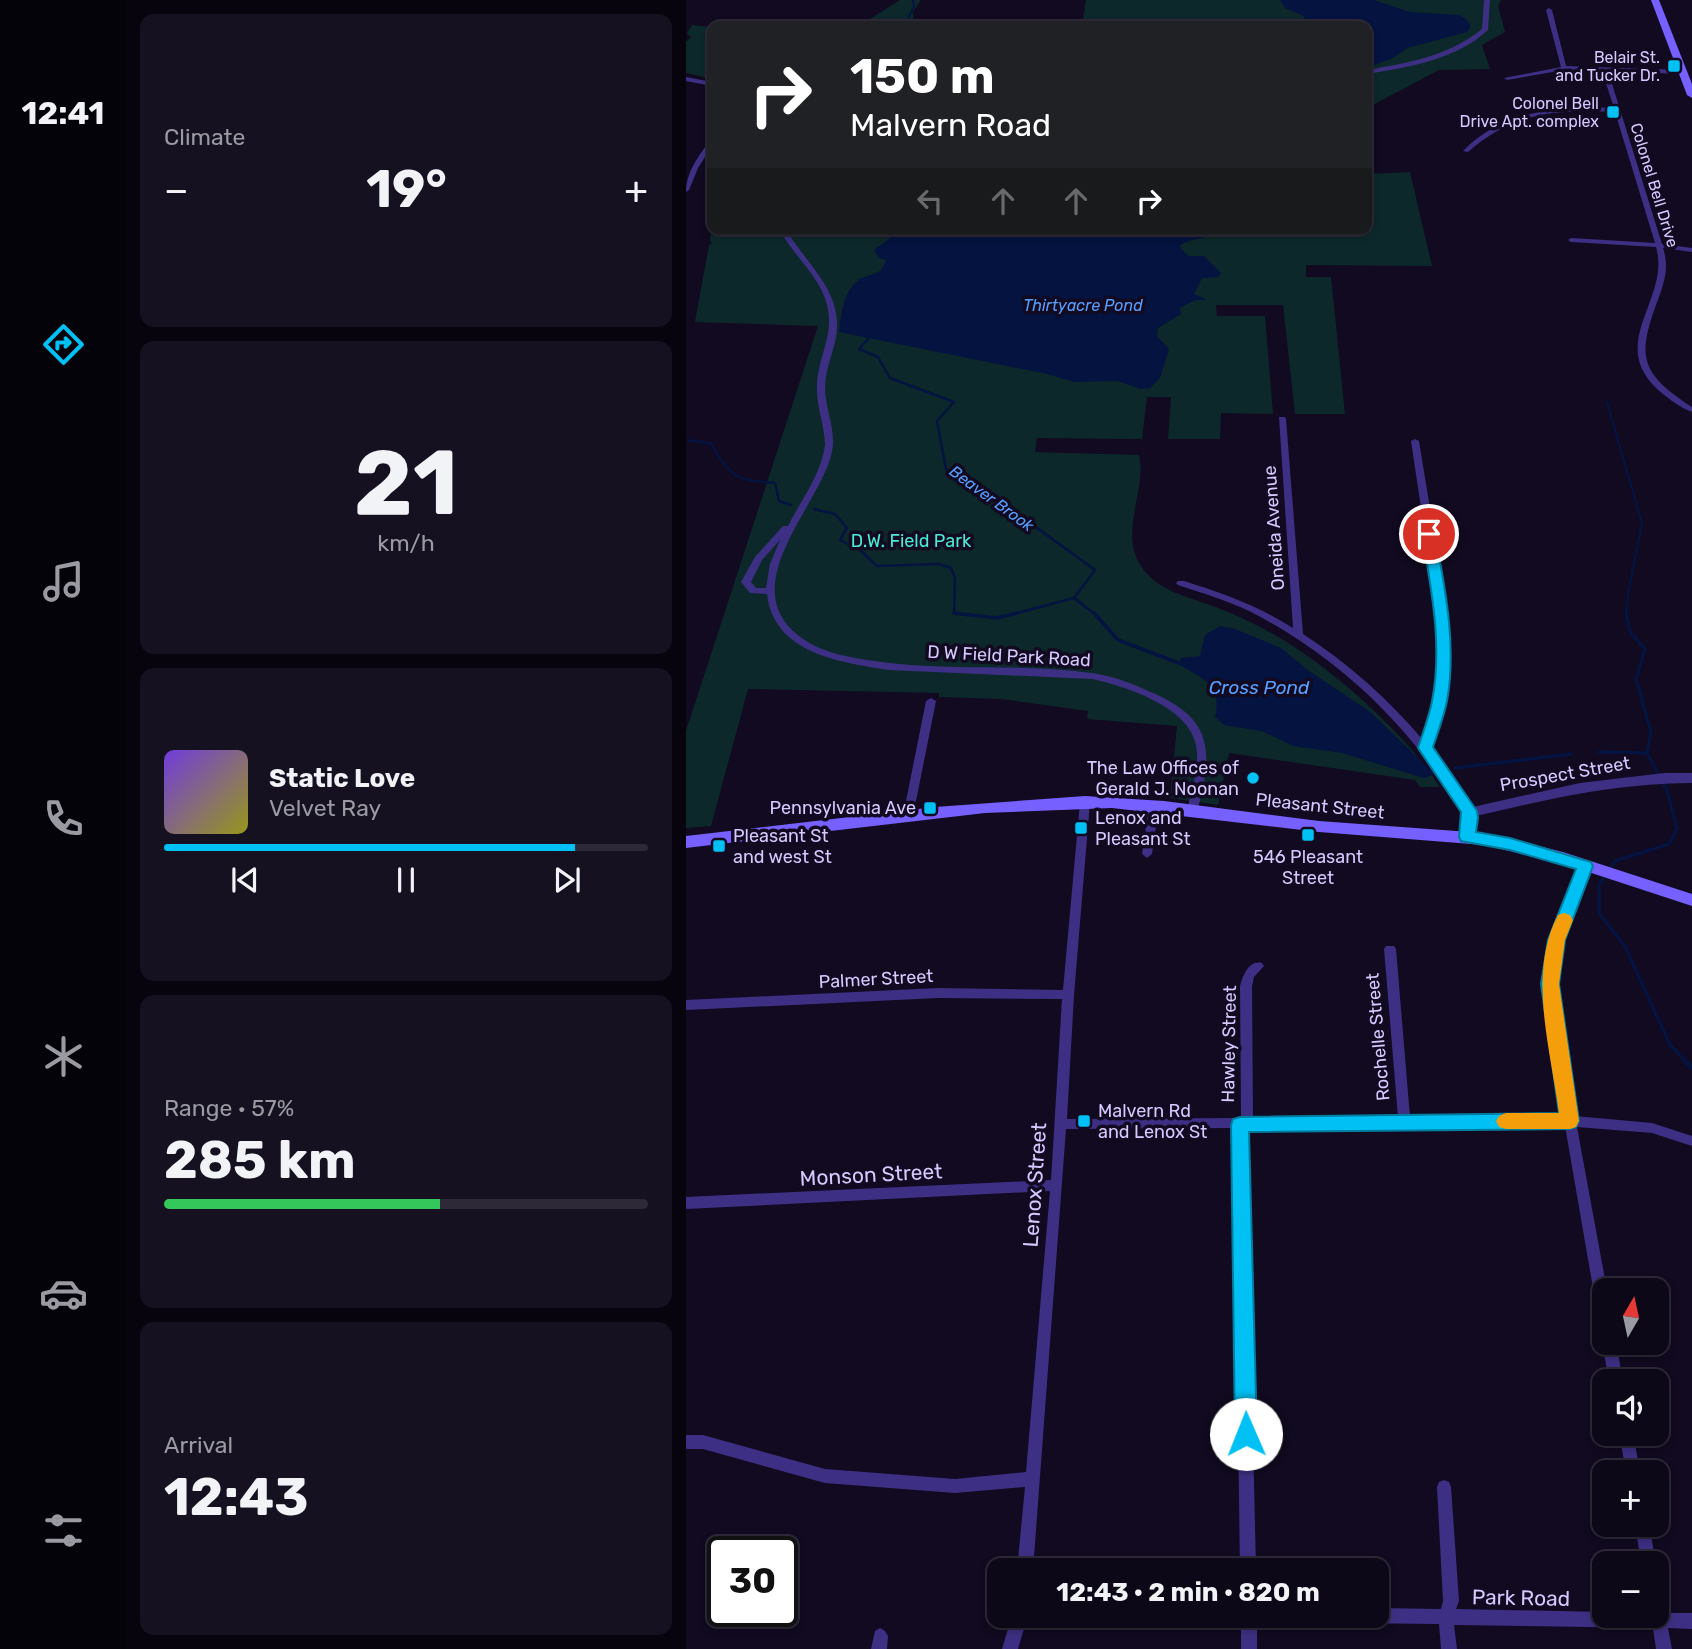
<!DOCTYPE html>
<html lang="en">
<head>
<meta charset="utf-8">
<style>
	:root { --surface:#0d0818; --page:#161121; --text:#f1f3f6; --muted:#9a9aa2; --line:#2d2937; --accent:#00c0f4 }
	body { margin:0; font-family:Rubik,sans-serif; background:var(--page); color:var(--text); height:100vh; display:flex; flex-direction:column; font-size:26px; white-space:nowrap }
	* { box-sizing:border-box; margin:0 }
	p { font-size:23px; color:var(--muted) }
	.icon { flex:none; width:38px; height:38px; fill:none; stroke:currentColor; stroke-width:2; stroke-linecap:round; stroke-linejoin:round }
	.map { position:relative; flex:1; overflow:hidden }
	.details { display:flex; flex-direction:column; gap:14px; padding:14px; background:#07040d; width:560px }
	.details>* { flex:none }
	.top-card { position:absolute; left:21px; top:21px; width:665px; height:214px; border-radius:14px; box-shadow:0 4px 10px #0003,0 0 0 2px var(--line); background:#202124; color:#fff; overflow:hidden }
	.needle { width:46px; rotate:9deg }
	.fabs { position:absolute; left:906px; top:1278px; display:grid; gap:14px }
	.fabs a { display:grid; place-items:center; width:77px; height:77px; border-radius:14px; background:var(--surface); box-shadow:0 4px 10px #0003,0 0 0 2px var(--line); font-size:35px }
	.speed { position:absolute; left:21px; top:1536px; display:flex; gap:14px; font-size:35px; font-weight:700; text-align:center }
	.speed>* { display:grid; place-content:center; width:91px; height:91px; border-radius:50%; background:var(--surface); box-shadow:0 4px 10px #0003,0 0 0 2px var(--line); line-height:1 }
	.speed .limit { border:4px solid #111; border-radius:10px; background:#fff; color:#111 }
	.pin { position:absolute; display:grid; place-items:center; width:60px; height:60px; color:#fff; margin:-30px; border:4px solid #fff; border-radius:50%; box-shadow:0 2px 7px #0007 }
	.me { position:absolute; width:77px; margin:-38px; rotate:359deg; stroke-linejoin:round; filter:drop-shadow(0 0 5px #0008) }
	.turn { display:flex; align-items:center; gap:24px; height:147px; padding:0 28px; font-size:32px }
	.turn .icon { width:91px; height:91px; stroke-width:2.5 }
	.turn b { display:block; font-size:49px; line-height:60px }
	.lanes { display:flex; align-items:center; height:66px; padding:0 28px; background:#0003; justify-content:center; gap:35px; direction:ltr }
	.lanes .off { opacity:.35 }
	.big { font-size:52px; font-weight:700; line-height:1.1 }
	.details .widget { flex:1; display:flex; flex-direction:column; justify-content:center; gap:10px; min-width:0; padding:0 24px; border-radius:14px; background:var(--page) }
	.details .dial { align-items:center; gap:0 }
	.dial b { font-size:91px; line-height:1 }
	.song { display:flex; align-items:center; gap:21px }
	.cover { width:84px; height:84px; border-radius:10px; background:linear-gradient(135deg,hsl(260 70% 55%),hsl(60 70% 35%)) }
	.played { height:7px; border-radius:4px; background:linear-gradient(90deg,var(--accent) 85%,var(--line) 85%) }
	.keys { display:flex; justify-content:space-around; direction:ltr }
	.heat { display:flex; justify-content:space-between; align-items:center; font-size:38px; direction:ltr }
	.charge { height:10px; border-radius:5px; background:linear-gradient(90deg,#34c759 57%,var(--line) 0) }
	.trip { position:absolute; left:301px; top:1558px; width:402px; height:70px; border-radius:14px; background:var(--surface); box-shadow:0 4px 10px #0003,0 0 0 2px var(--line); font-weight:700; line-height:70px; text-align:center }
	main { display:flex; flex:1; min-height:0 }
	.menu { display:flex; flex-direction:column; width:126px; justify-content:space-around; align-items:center; background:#05030a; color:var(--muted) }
	.menu .icon { width:49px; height:49px }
	.menu .current { color:var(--accent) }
	.menu b { font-size:32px; color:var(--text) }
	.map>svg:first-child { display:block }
	.green { fill:#0d282a }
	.water { fill:#04133f }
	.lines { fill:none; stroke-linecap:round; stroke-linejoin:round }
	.stream-far3 { stroke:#04133f; stroke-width:2 }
	.stream-far2 { stroke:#04133f; stroke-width:2.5 }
	.stream-far1 { stroke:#04133f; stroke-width:3.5 }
	.stream { stroke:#04133f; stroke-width:4.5 }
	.minor { fill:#3d3084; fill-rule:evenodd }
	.tertiary { fill:#3d3084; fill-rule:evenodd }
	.secondary { fill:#7660ff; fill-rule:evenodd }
	.route { fill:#00c0f4; stroke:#007d9f; stroke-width:2 }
	.slow { fill:#f59e0b }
	.poi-dot { fill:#00c0f4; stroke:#110a20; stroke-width:2.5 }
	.labels { text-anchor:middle; stroke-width:7; stroke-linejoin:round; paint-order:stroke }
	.far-poi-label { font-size:16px; fill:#d6c9ff; stroke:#110a20; text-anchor:end }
	.far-street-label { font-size:16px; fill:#d6c9ff; stroke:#110a20 }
	.far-water-label { font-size:16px; font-style:italic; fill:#579eff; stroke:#110a20 }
	.street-label { font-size:18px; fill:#d6c9ff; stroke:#110a20 }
	.park-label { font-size:18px; fill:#4aead5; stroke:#110a20 }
	.poi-label { font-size:18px; fill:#d6c9ff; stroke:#110a20; text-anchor:start }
	.water-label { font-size:19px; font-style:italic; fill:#579eff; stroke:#110a20 }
	.near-street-label { font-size:21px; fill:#d6c9ff; stroke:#110a20 }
</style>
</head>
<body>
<main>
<nav class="menu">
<b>12:41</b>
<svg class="icon current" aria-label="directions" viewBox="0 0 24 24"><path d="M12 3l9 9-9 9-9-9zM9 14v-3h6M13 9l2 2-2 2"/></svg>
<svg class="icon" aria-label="music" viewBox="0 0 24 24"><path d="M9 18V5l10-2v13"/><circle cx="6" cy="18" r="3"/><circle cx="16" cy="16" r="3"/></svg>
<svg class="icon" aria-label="phone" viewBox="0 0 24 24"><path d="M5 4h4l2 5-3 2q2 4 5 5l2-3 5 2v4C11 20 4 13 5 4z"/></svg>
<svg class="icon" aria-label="climate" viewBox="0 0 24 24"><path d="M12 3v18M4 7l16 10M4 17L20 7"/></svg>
<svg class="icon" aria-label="car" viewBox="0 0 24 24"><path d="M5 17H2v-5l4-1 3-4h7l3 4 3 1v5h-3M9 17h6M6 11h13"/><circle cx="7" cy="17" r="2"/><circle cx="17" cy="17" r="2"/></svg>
<svg class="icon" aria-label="filters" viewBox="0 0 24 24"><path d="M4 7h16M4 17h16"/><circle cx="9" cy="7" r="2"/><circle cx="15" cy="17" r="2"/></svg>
</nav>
<section class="details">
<div class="widget"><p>Climate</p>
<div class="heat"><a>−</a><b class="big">19°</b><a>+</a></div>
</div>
<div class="widget dial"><b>21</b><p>km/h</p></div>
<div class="widget">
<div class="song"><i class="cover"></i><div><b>Static Love</b><p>Velvet Ray</p></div></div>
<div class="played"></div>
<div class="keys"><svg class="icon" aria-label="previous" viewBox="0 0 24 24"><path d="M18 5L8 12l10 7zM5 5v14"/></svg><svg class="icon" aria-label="pause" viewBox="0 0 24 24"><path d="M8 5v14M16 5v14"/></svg><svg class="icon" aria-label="next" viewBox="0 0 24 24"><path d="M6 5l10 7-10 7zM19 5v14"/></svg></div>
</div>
<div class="widget"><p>Range · 57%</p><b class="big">285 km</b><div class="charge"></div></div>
<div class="widget"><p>Arrival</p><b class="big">12:43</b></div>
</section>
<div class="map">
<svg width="1006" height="1649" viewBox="0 0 1006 1649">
	<rect width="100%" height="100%" fill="#110a20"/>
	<!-- green -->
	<g class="green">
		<path d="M 214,0 L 235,0 L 227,12 L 228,23 L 396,25 L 400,0 L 815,0 L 812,6 L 819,32 L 796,45 L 804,69 L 753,70 L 681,108 L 681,26 L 170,26 L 175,19 L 184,19 Z"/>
		<path d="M 6,25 L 26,27 L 26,79 L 0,73 L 0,42 L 5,37 L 1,33 Z"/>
		<path d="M 724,172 L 746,266 L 620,265 L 620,277 L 645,277 L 659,414 L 609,414 L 597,305 L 530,305 L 531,316 L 579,316 L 587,414 L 535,413 L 534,439 L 482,439 L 485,397 L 461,397 L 456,439 L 351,438 L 349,452 L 453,455 C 461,488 435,528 452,561 C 467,591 504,597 532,608 C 555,617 578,628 599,641 C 651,673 722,736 754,787 L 734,787 L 729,780 L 543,753 L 532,805 L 484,798 L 491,726 L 401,719 L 402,711 L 315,699 L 253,697 L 253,693 L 62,689 L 25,826 L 0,828 L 0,731 L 132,326 L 9,322 L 23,245 L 26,244 L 24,240 L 26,226 L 26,229 L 681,229 L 681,174 Z"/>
	</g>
	<!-- water -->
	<g class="water">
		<path d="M 594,0 L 688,0 L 724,12 L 773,15 L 780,19 L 785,26 L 781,32 L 721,48 L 707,58 L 681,68 L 681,26 L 621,26 L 617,21 L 618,16 L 599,8 Z"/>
		<path d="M 211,229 L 534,229 C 522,241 505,237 493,246 L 502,256 L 518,256 L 535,273 L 532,277 L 516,278 L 508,294 L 521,300 L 509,300 L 494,308 L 495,314 L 472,328 L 471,336 L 483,349 L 474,378 L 464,388 L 455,389 L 431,381 L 389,382 L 361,374 L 153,332 C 156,313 156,292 174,279 C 181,275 189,275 195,270 L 200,260 L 193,258 L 188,250 L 202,240 Z"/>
		<path d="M 534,626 L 549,629 L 595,648 L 623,671 L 683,711 L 749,774 L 738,778 L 656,753 L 608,746 L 575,731 L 538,725 L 529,717 C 536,685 520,681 496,666 L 494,658 L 514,656 L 519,635 Z"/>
	</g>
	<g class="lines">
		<!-- stream-far3 -->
		<path class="stream-far3" d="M 218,26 L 228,7 L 227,0"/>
		<!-- stream-far2 -->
		<g class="stream-far2">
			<path d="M 183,338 L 173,349 L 192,357 L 204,378 L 268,402 L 251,421 L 260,469 L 347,525 L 409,570 L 388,598 L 410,615"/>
			<path d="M 921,402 L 956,523 L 942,594 L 940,615"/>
			<path d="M 0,440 L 25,443 C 44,478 50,480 89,483 L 93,501 L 105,505"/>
			<path d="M 128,509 L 149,514 L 161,528 L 154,540 L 174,550 L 191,566 L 253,564 L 265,568 L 269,578 L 268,613 L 282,615"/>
			<path d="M 324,615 L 388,598"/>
		</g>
		<!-- stream-far1 -->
		<g class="stream-far1">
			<path d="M 268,613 L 311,618 L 331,613"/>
			<path d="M 408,613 L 432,640 L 498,665"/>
			<path d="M 940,613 L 944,632 L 959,649 L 950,679 L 965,732 L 961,753"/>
			<path d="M 913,752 L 961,753 L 981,790 L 991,829 L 983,844 L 929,861 L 913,885 L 913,913 L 940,948 L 984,1045 L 1003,1065"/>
			<path d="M 769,768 L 885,754"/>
		</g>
		<!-- stream -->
		<path class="stream" d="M 1001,1063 L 1006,1068"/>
		<!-- minor -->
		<g class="minor">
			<path d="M 798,0 L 804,0 L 802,30 C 770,60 722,67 681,74 L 681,70 C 722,63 763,56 796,29 Z"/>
			<path d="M 863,8 L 866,10 L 880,66 L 996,70 L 999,72 L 996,74 L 922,71 L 976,244 L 1006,248 L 1006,252 L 977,248 C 983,266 979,280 973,297 C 951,355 952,372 1006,407 L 1006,412 C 993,407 980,397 970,388 C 922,341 985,298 970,247 L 885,242 L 882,240 L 885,238 L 969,243 L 929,112 C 871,109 827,112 782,152 L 777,151 C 817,110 873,106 928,108 L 916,71 L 878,70 L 821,80 L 818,78 L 875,67 L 860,10 Z"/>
			<path d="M 0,77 L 26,82 L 26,86 L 0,81 Z"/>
			<path d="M 26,139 L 26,146 L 12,168 L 3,190 L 0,192 C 0,172 13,156 24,140 Z"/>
			<path d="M 93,229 L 100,229 C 117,260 148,283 151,320 C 153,343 139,365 139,388 C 139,410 152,433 145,456 C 130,510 49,586 113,636 C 135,653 162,657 188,661 C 260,672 333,663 405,673 C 423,675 443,682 460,690 C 506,709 528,730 518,782 C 516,792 514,803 510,813 L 502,813 L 501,810 C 506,789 514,766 510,745 C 502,706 440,687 407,679 L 203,670 C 154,662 88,654 81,594 L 64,593 L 55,582 L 69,557 L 97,526 L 102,526 C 115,500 135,475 139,445 C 139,426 130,406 131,386 C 132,351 154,330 136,291 C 125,269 105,251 93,229 ZM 94,540 L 84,564 L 80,588 L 70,588 L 65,582 L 76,560 Z"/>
			<path d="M 593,417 L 599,417 L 600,419 L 617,634 C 662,663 702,699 737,740 L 749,701 L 753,659 L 747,588 L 725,441 L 729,439 L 733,441 L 757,588 L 763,659 L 759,701 L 745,748 L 768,779 L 788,813 L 787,816 L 779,816 C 727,729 654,657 563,611 C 540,600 516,593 492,585 L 490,583 L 492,581 L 498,581 C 536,593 573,606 607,628 Z"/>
			<path d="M 245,698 L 250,701 L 227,816 L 222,820 L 217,816 L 240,701 Z"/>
			<path d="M 399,798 L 404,802 L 388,995 L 381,1119 L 555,1118 L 554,986 C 557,975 563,960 576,963 L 578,966 L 568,977 L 566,986 L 567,1118 L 712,1117 L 698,949 L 700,946 L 708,946 L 710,949 L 724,1117 L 877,1116 L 858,984 L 864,940 L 894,866 L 895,863 L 903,863 L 904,866 L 876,940 L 870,984 L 889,1116 L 966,1123 L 1006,1136 L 1006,1146 L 966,1133 L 891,1127 L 921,1290 L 919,1290 L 919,1323 L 914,1321 L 912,1317 L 879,1126 L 566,1128 L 560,1130 L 570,1570 L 554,1570 L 548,1128 L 380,1129 L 347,1570 L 331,1570 L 339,1487 L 269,1493 L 139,1483 L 17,1449 L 0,1449 L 0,1435 L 17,1435 L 139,1469 L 269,1479 L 340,1472 L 364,1191 L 0,1209 L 0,1197 L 365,1180 L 376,999 L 252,998 L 0,1010 L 0,1000 L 252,988 L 377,990 L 394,802 Z"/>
			<path d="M 468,802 L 473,806 L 466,854 L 461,858 L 456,854 L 463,806 Z"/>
			<path d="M 919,1337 L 919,1342 L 930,1342 L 937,1381 L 923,1381 L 916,1342 Z"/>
			<path d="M 933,1433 L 947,1433 L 954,1472 L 940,1472 Z"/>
			<path d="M 758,1480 L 763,1482 L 765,1487 L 773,1601 L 770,1609 L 919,1612 L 919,1615 L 971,1615 L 971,1601 L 976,1604 L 979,1613 L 1006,1613 L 1006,1629 L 982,1628 L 986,1649 L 970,1649 L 967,1628 L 768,1625 L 771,1649 L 755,1649 L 753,1624 L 663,1623 L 658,1620 L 655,1615 L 691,1615 L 691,1608 L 755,1609 L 757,1601 L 751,1487 L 753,1482 Z"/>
			<path d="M 949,1524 L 963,1524 L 970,1563 L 955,1563 Z"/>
			<path d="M 326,1615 L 342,1615 L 332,1649 L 316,1649 Z"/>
			<rect x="555" y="1615" width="16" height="34"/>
			<path d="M 194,1628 L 199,1631 L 202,1636 L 201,1649 L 185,1649 L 189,1631 Z"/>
		</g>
		<!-- tertiary -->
		<path class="tertiary" d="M 978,773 L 1006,773 L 1006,783 C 932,783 862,799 790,816 L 786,841 L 776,841 L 774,837 L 778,809 L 894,783 Z"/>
		<!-- secondary -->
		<g class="secondary">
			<path d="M 965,0 L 973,0 L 1006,84 L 1006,98 L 1001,95 Z"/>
			<path d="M 399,796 L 478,801 L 633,821 L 798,833 L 877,852 L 1006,894 L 1006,906 L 875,863 L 798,845 L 633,832 L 426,808 L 299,813 L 0,848 L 0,836 L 249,807 Z"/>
		</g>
	</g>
	<!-- route -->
	<path class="route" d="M 743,530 L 749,534 C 759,588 771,646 761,701 C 758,716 752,732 747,747 L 791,811 L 792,818 L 790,832 L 824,838 L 905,862 L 907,866 L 879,940 L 873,984 L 893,1121 L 890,1127 L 884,1129 L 563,1132 L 571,1434 L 567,1442 L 560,1445 L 552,1442 L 549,1434 L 545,1125 L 547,1119 L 554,1117 L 873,1113 L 855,984 L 862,940 L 890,869 L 824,850 L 775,841 L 773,837 L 775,812 L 732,748 C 737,732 743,717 746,701 C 757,646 745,588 736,534 Z"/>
	<!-- slow -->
	<path class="slow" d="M 878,913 L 884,915 L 887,920 L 879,940 L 873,984 L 893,1121 L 890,1127 L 884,1129 L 820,1129 L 813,1127 L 810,1121 L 813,1116 L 820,1113 L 873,1113 C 865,1051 841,973 872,915 Z"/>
	<!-- markers -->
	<g class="poi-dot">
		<rect x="981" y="59" width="14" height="14" rx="3.5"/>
		<rect x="920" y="105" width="14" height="14" rx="3.5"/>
		<circle cx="567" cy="778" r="7"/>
		<rect x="237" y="801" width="14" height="14" rx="3.5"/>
		<rect x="388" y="821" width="14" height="14" rx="3.5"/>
		<rect x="615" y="828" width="14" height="14" rx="3.5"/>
		<rect x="26" y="839" width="14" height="14" rx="3.5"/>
		<rect x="391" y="1114" width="14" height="14" rx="3.5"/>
	</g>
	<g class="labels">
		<!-- far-poi labels -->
		<g class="far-poi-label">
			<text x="974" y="63">Belair St.<tspan x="974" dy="18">and Tucker Dr.</tspan></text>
			<text x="913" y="109">Colonel Bell<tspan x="913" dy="18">Drive Apt. complex</tspan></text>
		</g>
		<!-- far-street labels -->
		<g class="far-street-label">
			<text transform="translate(969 185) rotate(73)" y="6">Colonel Bell Drive</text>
		</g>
		<!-- far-water labels -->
		<g class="far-water-label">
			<text x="397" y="311">Thirtyacre Pond</text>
			<text transform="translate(306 498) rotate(36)" y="6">Beaver Brook</text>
		</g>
		<!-- street labels -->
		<g class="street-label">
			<text transform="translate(588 528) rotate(-94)" y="6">Oneida Avenue</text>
			<text transform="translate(323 656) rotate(3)" y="6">D W Field Park Road</text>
			<text transform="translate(879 774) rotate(-10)" y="6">Prospect Street</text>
			<text transform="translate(634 806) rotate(6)" y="6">Pleasant Street</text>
			<text transform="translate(190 979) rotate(-3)" y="6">Palmer Street</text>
			<text transform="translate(692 1037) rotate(-95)" y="6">Rochelle Street</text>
			<text transform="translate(543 1044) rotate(-89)" y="6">Hawley Street</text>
		</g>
		<!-- park labels -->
		<g class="park-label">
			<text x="225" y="547">D.W. Field Park</text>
		</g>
		<!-- poi labels -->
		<g class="poi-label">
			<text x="553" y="774" text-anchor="end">The Law Offices of<tspan x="553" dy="21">Gerald J. Noonan</tspan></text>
			<text x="230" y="814" text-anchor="end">Pennsylvania Ave</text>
			<text x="409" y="824">Lenox and<tspan x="409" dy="21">Pleasant St</tspan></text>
			<text x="47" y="842">Pleasant St<tspan x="47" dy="21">and west St</tspan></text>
			<text x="622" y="863" text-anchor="middle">546 Pleasant<tspan x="622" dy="21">Street</tspan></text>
			<text x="412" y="1117">Malvern Rd<tspan x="412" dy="21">and Lenox St</tspan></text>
		</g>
		<!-- water labels -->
		<g class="water-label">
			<text x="573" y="694">Cross Pond</text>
		</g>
		<!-- near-street labels -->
		<g class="near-street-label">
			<text transform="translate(185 1175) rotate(-3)" y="7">Monson Street</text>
			<text transform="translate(349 1185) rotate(-86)" y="7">Lenox Street</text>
			<text transform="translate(835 1598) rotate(1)" y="7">Park Road</text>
		</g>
	</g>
</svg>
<div class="fabs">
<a><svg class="needle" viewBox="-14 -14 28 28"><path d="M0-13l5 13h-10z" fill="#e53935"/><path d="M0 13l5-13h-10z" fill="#9a9aa2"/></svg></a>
<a><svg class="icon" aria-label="sound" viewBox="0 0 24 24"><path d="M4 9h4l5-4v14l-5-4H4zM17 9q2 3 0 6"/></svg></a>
<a>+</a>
<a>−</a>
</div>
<div class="speed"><div class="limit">30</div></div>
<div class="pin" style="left:743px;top:534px;background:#d93025"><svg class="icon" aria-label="arrive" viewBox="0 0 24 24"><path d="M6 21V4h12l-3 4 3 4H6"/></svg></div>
<svg class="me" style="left:560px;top:1434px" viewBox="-20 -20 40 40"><circle r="19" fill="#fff"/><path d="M0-13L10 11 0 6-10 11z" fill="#00c0f4"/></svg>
<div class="trip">12:43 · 2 min · 820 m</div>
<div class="top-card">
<div class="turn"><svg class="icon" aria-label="right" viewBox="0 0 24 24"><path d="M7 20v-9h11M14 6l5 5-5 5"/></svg><div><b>150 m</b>Malvern Road</div></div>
<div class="lanes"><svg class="icon off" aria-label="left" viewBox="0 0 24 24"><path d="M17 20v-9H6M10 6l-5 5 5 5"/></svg><svg class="icon off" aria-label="ahead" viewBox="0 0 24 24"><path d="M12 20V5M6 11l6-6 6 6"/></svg><svg class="icon off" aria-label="ahead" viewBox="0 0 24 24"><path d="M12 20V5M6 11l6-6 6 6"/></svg><svg class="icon" aria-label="right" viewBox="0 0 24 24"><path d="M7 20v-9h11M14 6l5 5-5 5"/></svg></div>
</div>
</div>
</main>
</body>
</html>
